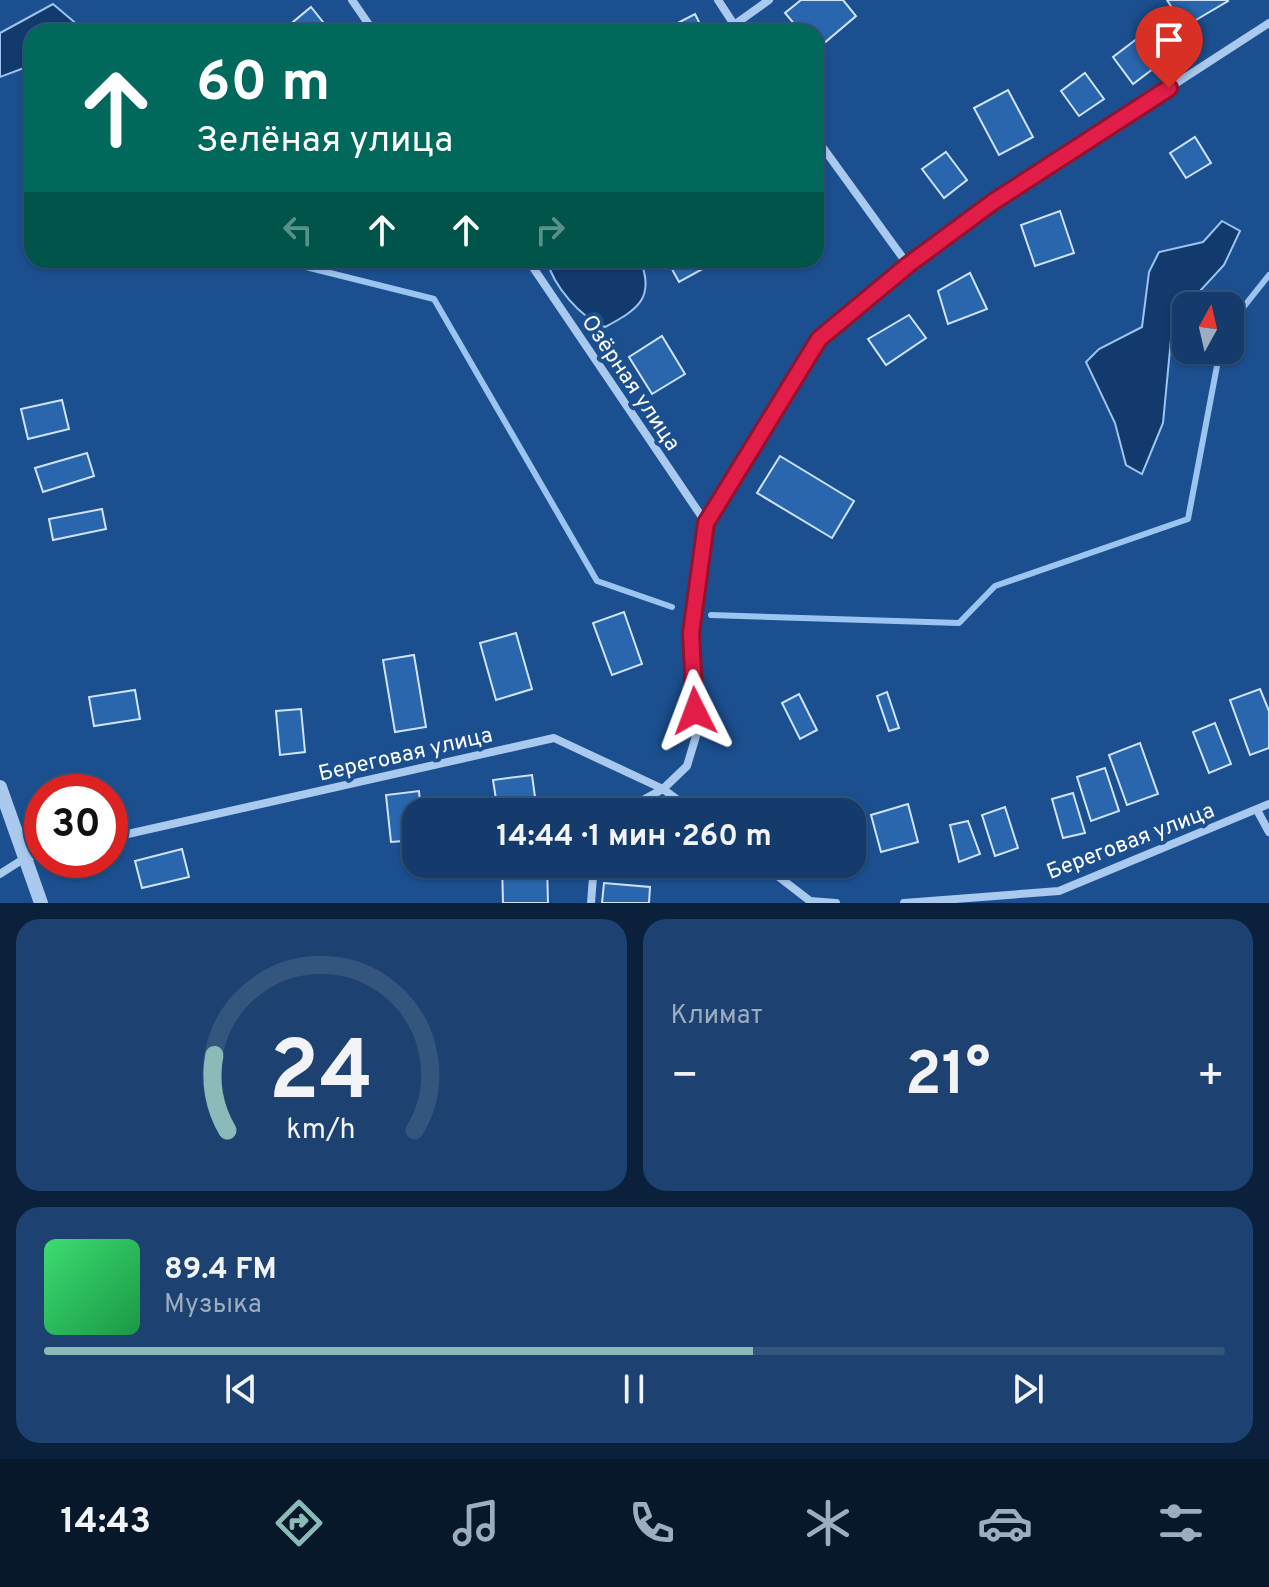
<!DOCTYPE html>
<html lang="ru">
<head>
<meta charset="utf-8">
<style>
	:root { --surface:#143b6b; --page:#1d4271; --text:#f1f3f6; --muted:#9dadc1; --line:#33557e; --accent:#8bbbb9 }
	body { margin:0; font-family:Overpass,sans-serif; background:var(--page); color:var(--text); height:100vh; display:flex; flex-direction:column; font-size:30px; white-space:nowrap }
	* { box-sizing:border-box; margin:0 }
	p { font-size:26px; color:var(--muted) }
	.icon { flex:none; width:44px; height:44px; fill:none; stroke:currentColor; stroke-width:2; stroke-linecap:round; stroke-linejoin:round }
	.map { position:relative; height:903px; overflow:hidden }
	.sheet { display:flex; flex-direction:column; gap:16px; padding:16px; background:#0b203b; flex:1 }
	.sheet>* { flex:none }
	.top-card { position:absolute; left:24px; top:24px; width:800px; height:244px; border-radius:24px; box-shadow:0 2px 6px #0004,0 0 0 2px var(--line); background:#00695c; color:#fff; overflow:hidden }
	.needle { width:52px; rotate:8deg }
	.controls { position:absolute; left:1172px; top:292px; display:grid; gap:16px }
	.controls a { display:grid; place-items:center; width:72px; height:72px; border-radius:16px; background:var(--surface); box-shadow:0 2px 6px #0004,0 0 0 2px var(--line); font-size:40px }
	.speed { position:absolute; left:24px; top:774px; display:flex; gap:16px; font-size:40px; font-weight:700; text-align:center }
	.speed>* { display:grid; place-content:center; width:104px; height:104px; border-radius:50%; background:var(--surface); box-shadow:0 2px 6px #0004,0 0 0 2px var(--line); line-height:1 }
	.speed .limit { border:12px solid #d22; background:#fff; color:#111 }
	.pin { position:absolute; display:grid; place-items:center; width:68px; height:68px; color:#fff; margin:-82px -34px; border-radius:50% 50% 50% 0; rotate:-45deg; box-shadow:0 0 8px #0007 }
	.pin .icon { rotate:45deg }
	.me { position:absolute; width:88px; margin:-44px; rotate:357deg; stroke-linejoin:round; filter:drop-shadow(0 0 6px #0008) }
	.turn { display:flex; align-items:center; gap:28px; height:168px; padding:0 40px; font-size:36px }
	.turn .icon { width:104px; height:104px; stroke-width:2.5 }
	.turn b { display:block; font-size:56px; line-height:68px }
	.lanes { display:flex; align-items:center; height:76px; padding:0 40px; background:#0003; justify-content:center; gap:40px; direction:ltr }
	.lanes .off { opacity:.35 }
	.big { font-size:60px; font-weight:700; line-height:1.1 }
	.sheet .widget { flex:1; display:flex; flex-direction:column; justify-content:center; gap:12px; min-width:0; padding:0 28px; border-radius:24px; background:var(--page) }
	.sheet .dial { align-items:center; gap:0 }
	.dial svg { height:208px; overflow:visible; fill:none; stroke:var(--line); stroke-width:7; stroke-linecap:round; text-anchor:middle }
	.dial text { fill:var(--text); stroke:none }
	.song { display:flex; align-items:center; gap:24px }
	.cover { width:96px; height:96px; border-radius:12px; background:linear-gradient(135deg,hsl(140 70% 55%),hsl(140 70% 35%)) }
	.played { height:8px; border-radius:4px; background:linear-gradient(90deg,var(--accent) 60%,var(--line) 60%) }
	.keys { display:flex; justify-content:space-around; direction:ltr }
	.heat { display:flex; justify-content:space-between; align-items:center; font-size:44px; direction:ltr }
	.sheet .tiles { flex:1; display:grid; gap:16px; grid-template-columns:1fr 1fr }
	.widget:last-child { grid-column:span 2 }
	.trip { position:absolute; left:402px; top:798px; width:464px; height:80px; border-radius:24px; background:var(--surface); box-shadow:0 2px 6px #0004,0 0 0 2px var(--line); font-weight:700; line-height:80px; text-align:center }
	.dock { display:flex; height:128px; justify-content:space-around; align-items:center; background:#08182b; color:var(--muted) }
	.dock .icon { width:56px; height:56px }
	.dock .selected { color:var(--accent) }
	.dock b { font-size:36px; color:var(--text) }
	.map>svg:first-child { display:block }
	.water { fill:#123a6d; stroke:#9cc4f0; stroke-width:2 }
	.lines { fill:none; stroke-linecap:round; stroke-linejoin:round }
	.stream { stroke:#9cc4f0; stroke-width:6 }
	.building { fill:#2a66ad; stroke:#cfe3fa; stroke-width:2 }
	.minor { stroke:#a9c9ee; stroke-width:8 }
	.tertiary { stroke:#a9c9ee; stroke-width:14 }
	.route-casing { stroke:#92132f; stroke-width:20 }
	.route { stroke:#e11d48; stroke-width:14 }
	.labels { text-anchor:middle; stroke-width:8; stroke-linejoin:round; paint-order:stroke }
	.street-label { font-size:22px; fill:#fff; stroke:#1b4f8f }
</style>
</head>
<body>
<div class="map">
<svg width="1269" height="903" viewBox="0 0 1269 903">
	<rect width="100%" height="100%" fill="#1b4f8f"/>
	<!-- water -->
	<g class="water">
		<path d="M 53,4 L 86,32 L 32,32 L 32,65 L 0,77 L 0,33 Z"/>
		<path d="M 1222,221 L 1240,231 L 1224,265 L 1186,306 L 1171,339 L 1163,423 L 1142,474 L 1126,465 L 1115,423 L 1086,362 L 1099,349 L 1142,327 L 1149,272 L 1159,252 L 1203,242 Z"/>
		<path d="M 547,260 L 640,260 C 656,298 637,310 605,327 C 581,318 553,286 547,260 Z"/>
	</g>
	<g class="lines">
		<!-- stream -->
		<g class="stream">
			<path d="M 278,260 L 434,299 L 597,581 L 672,607"/>
			<path d="M 1230,324 L 1269,275"/>
			<path d="M 711,615 L 959,623 L 995,586 L 1188,519 L 1220,350"/>
		</g>
	</g>
	<!-- building -->
	<g class="building">
		<path d="M 801,0 L 843,0 L 856,16 L 816,50 L 816,32 L 801,32 L 785,13 Z"/>
		<path d="M 1167,0 L 1227,0 L 1228,1 L 1184,27 Z"/>
		<path d="M 311,7 L 331,32 L 291,32 L 287,27 Z"/>
		<path d="M 695,14 L 704,32 L 665,32 L 664,30 Z"/>
		<path d="M 1142,35 L 1162,62 L 1133,84 L 1113,57 Z"/>
		<path d="M 1085,73 L 1104,99 L 1079,116 L 1061,91 Z"/>
		<path d="M 1008,90 L 1033,137 L 999,155 L 974,108 Z"/>
		<path d="M 1195,137 L 1211,163 L 1186,178 L 1170,153 Z"/>
		<path d="M 946,152 L 967,180 L 944,198 L 922,169 Z"/>
		<path d="M 1060,211 L 1074,253 L 1035,266 L 1021,225 Z"/>
		<path d="M 667,260 L 705,260 L 708,266 L 679,282 Z"/>
		<path d="M 970,273 L 987,309 L 948,324 L 938,291 Z"/>
		<path d="M 909,315 L 926,338 L 886,365 L 868,339 Z"/>
		<path d="M 662,336 L 685,374 L 652,394 L 629,357 Z"/>
		<path d="M 62,400 L 69,429 L 28,439 L 21,409 Z"/>
		<path d="M 87,453 L 94,476 L 43,492 L 35,468 Z"/>
		<path d="M 780,456 L 854,501 L 832,538 L 757,493 Z"/>
		<path d="M 102,509 L 106,529 L 53,540 L 49,519 Z"/>
		<path d="M 624,612 L 642,664 L 612,675 L 593,623 Z"/>
		<path d="M 516,633 L 532,689 L 496,700 L 480,643 Z"/>
		<path d="M 414,655 L 426,727 L 395,732 L 383,660 Z"/>
		<path d="M 1260,689 L 1269,711 L 1269,748 L 1250,755 L 1230,700 Z"/>
		<path d="M 135,690 L 140,719 L 94,726 L 89,697 Z"/>
		<path d="M 887,692 L 899,728 L 889,731 L 877,696 Z"/>
		<path d="M 799,694 L 817,730 L 800,739 L 782,703 Z"/>
		<path d="M 301,709 L 305,752 L 280,755 L 276,711 Z"/>
		<path d="M 1215,723 L 1231,764 L 1209,773 L 1193,732 Z"/>
		<path d="M 1140,743 L 1158,794 L 1127,805 L 1109,755 Z"/>
		<path d="M 1105,768 L 1119,811 L 1091,821 L 1077,777 Z"/>
		<path d="M 532,775 L 537,812 L 498,812 L 493,780 Z"/>
		<path d="M 419,791 L 421,812 L 416,812 L 416,840 L 391,842 L 386,795 Z"/>
		<path d="M 1073,793 L 1085,833 L 1063,838 L 1052,799 Z"/>
		<path d="M 908,804 L 918,842 L 881,852 L 871,815 Z"/>
		<path d="M 1005,807 L 1018,848 L 995,856 L 982,815 Z"/>
		<path d="M 968,821 L 980,854 L 959,862 L 950,825 Z"/>
		<path d="M 182,849 L 189,877 L 142,888 L 135,861 Z"/>
		<path d="M 502,864 L 547,864 L 548,903 L 503,903 Z"/>
		<path d="M 604,883 L 650,887 L 649,903 L 602,903 Z"/>
	</g>
	<g class="lines">
		<!-- minor -->
		<g class="minor">
			<path d="M 352,0 L 374,32"/>
			<path d="M 718,0 L 739,32"/>
			<path d="M 734,25 L 769,0"/>
			<path d="M 816,138 L 908,265"/>
			<path d="M 528,260 L 706,523"/>
			<path d="M 1257,810 L 1269,832"/>
			<path d="M 621,812 L 663,789 L 687,766 L 696,736 L 691,633 L 706,523 L 819,339 L 908,265 L 993,202 L 1269,23"/>
			<path d="M 110,838 L 554,738 L 663,789 L 694,812"/>
			<path d="M 762,864 L 810,901 L 836,903"/>
			<path d="M 0,874 L 25,858 L 42,854"/>
			<path d="M 591,903 L 594,864"/>
			<path d="M 904,903 L 1059,891 L 1269,804"/>
		</g>
		<!-- tertiary -->
		<path class="tertiary" d="M 0,787 L 41,903"/>
	</g>
	<g class="lines">
		<defs>
			<path id="route" d="M 695,711 L 691,633 L 706,523 L 819,339 L 908,265 L 993,202 L 1169,88"/>
		</defs>
		<!-- route casing -->
		<use href="#route" class="route-casing"/>
		<!-- route -->
		<use href="#route" class="route"/>
	</g>
	<g class="labels">
		<!-- street labels -->
		<g class="street-label">
			<text transform="translate(632 382) rotate(56)" y="8">Озёрная улица</text>
			<text transform="translate(405 753) rotate(-13)" y="8">Береговая улица</text>
			<text transform="translate(1130 840) rotate(-21)" y="8">Береговая улица</text>
		</g>
	</g>
</svg>
<div class="controls">
<a><svg class="needle" viewBox="-14 -14 28 28"><path d="M0-13l5 13h-10z" fill="#e53935"/><path d="M0 13l5-13h-10z" fill="#9dadc1"/></svg></a>
</div>
<div class="speed"><div class="limit">30</div></div>
<div class="pin" style="left:1169px;top:88px;background:#d93025"><svg class="icon" aria-label="arrive" viewBox="0 0 24 24"><path d="M6 21V4h12l-3 4 3 4H6"/></svg></div>
<svg class="me" style="left:695px;top:711px" viewBox="-20 -20 40 40"><path d="M0-17L14 15 0 8-14 15z" fill="#e11d48" stroke="#fff" stroke-width="4"/></svg>
<div class="trip">14:44 · 1 мин · 260 m</div>
<div class="top-card">
<div class="turn"><svg class="icon" aria-label="ahead" viewBox="0 0 24 24"><path d="M12 20V5M6 11l6-6 6 6"/></svg><div><b>60 m</b>Зелёная улица</div></div>
<div class="lanes"><svg class="icon off" aria-label="left" viewBox="0 0 24 24"><path d="M17 20v-9H6M10 6l-5 5 5 5"/></svg><svg class="icon" aria-label="ahead" viewBox="0 0 24 24"><path d="M12 20V5M6 11l6-6 6 6"/></svg><svg class="icon" aria-label="ahead" viewBox="0 0 24 24"><path d="M12 20V5M6 11l6-6 6 6"/></svg><svg class="icon off" aria-label="right" viewBox="0 0 24 24"><path d="M7 20v-9h11M14 6l5 5-5 5"/></svg></div>
</div>
</div>
<section class="sheet">
<div class="tiles">
<div class="widget dial"><svg viewBox="0 0 100 80">
<path d="M14 69A42 42 0 1 1 86 69"/>
<path d="M14 69A42 42 0 0 1 9 40" stroke="#8bbbb9"/>
<text x="50" y="56" font-size="32" font-weight="700">24</text>
<text x="50" y="72" font-size="11">km/h</text>
</svg></div>
<div class="widget"><p>Климат</p>
<div class="heat"><a>−</a><b class="big">21°</b><a>+</a></div>
</div>
<div class="widget">
<div class="song"><i class="cover"></i><div><b>89.4 FM</b><p>Музыка</p></div></div>
<div class="played"></div>
<div class="keys"><svg class="icon" aria-label="previous" viewBox="0 0 24 24"><path d="M18 5L8 12l10 7zM5 5v14"/></svg><svg class="icon" aria-label="pause" viewBox="0 0 24 24"><path d="M8 5v14M16 5v14"/></svg><svg class="icon" aria-label="next" viewBox="0 0 24 24"><path d="M6 5l10 7-10 7zM19 5v14"/></svg></div>
</div>
</div>
</section>
<nav class="dock">
<b>14:43</b>
<svg class="icon selected" aria-label="directions" viewBox="0 0 24 24"><path d="M12 3l9 9-9 9-9-9zM9 14v-3h6M13 9l2 2-2 2"/></svg>
<svg class="icon" aria-label="music" viewBox="0 0 24 24"><path d="M9 18V5l10-2v13"/><circle cx="6" cy="18" r="3"/><circle cx="16" cy="16" r="3"/></svg>
<svg class="icon" aria-label="phone" viewBox="0 0 24 24"><path d="M5 4h4l2 5-3 2q2 4 5 5l2-3 5 2v4C11 20 4 13 5 4z"/></svg>
<svg class="icon" aria-label="climate" viewBox="0 0 24 24"><path d="M12 3v18M4 7l16 10M4 17L20 7"/></svg>
<svg class="icon" aria-label="car" viewBox="0 0 24 24"><path d="M5 17H2v-5l4-1 3-4h7l3 4 3 1v5h-3M9 17h6M6 11h13"/><circle cx="7" cy="17" r="2"/><circle cx="17" cy="17" r="2"/></svg>
<svg class="icon" aria-label="filters" viewBox="0 0 24 24"><path d="M4 7h16M4 17h16"/><circle cx="9" cy="7" r="2"/><circle cx="15" cy="17" r="2"/></svg>
</nav>
</body>
</html>
